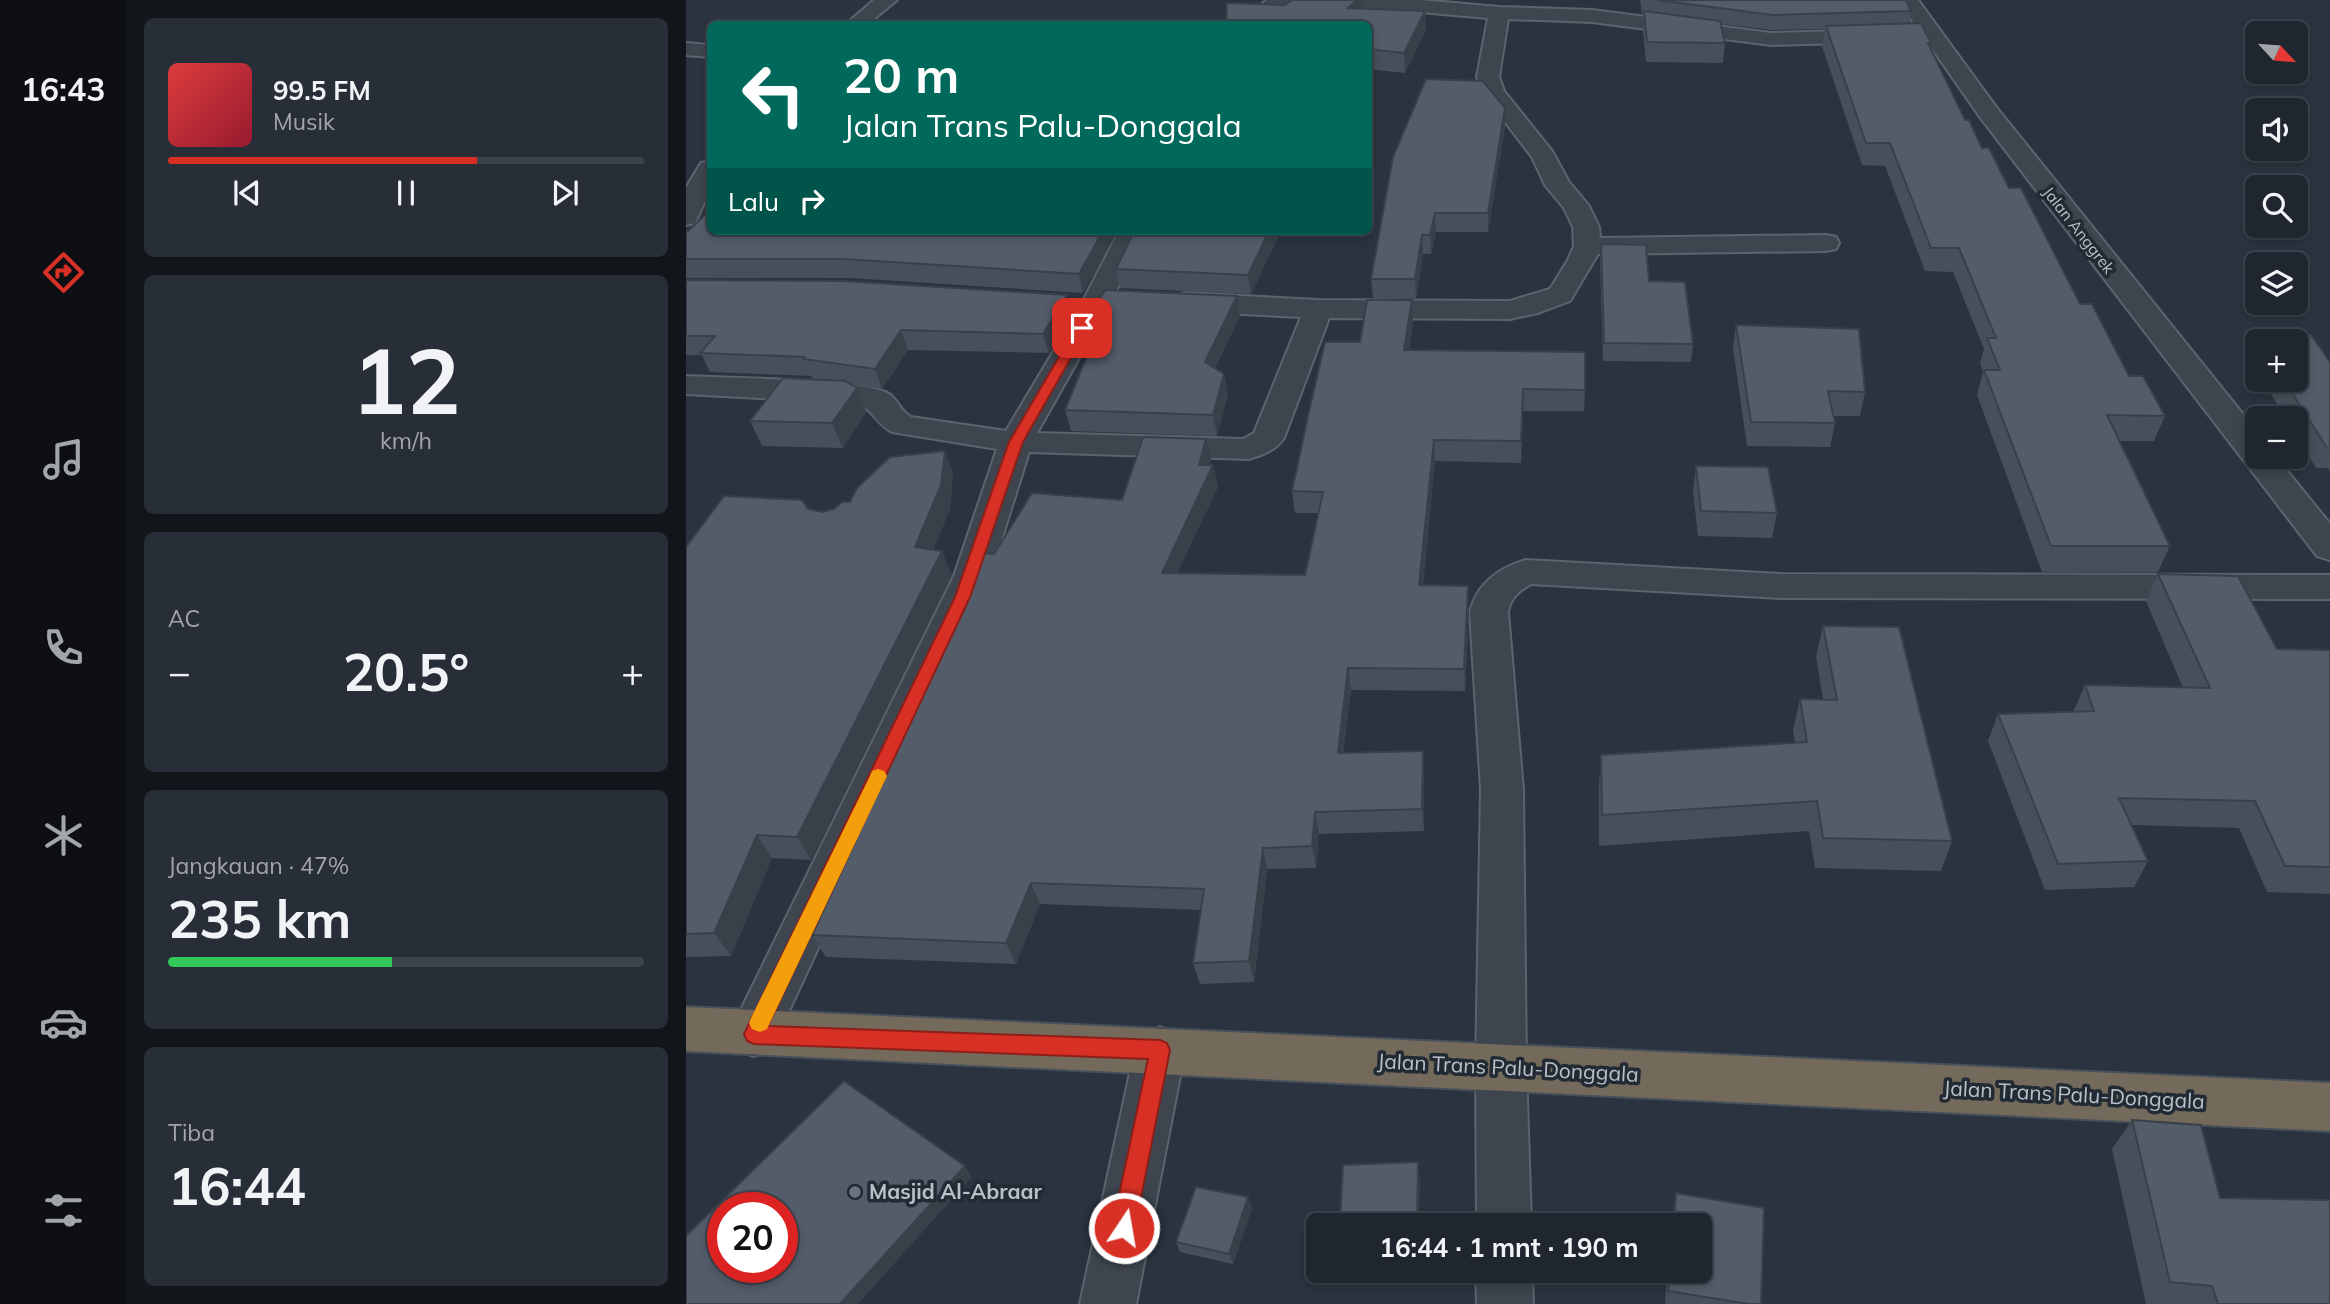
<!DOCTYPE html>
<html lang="id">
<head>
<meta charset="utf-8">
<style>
	:root { --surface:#20262f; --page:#282e37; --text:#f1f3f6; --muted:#a2a5aa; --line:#3d434b; --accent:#d93025 }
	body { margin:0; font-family:Mulish,sans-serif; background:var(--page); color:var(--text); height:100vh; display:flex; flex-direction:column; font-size:26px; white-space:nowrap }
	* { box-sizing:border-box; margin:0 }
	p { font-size:23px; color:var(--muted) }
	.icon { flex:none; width:38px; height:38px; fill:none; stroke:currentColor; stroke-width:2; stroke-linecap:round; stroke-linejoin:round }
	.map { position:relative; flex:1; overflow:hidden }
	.details { display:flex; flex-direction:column; gap:18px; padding:18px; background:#12151a; width:560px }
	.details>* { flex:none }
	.hud { position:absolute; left:21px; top:21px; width:665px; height:214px; border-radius:10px; box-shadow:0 4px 10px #0003,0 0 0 2px var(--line); background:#00695c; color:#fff; overflow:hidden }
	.needle { width:46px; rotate:116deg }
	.tools { position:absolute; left:1559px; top:21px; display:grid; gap:14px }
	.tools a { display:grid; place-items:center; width:63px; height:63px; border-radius:10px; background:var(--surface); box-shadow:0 4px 10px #0003,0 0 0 2px var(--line); font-size:35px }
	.speed { position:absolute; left:21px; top:1192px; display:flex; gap:14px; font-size:35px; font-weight:700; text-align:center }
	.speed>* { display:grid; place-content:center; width:91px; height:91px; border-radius:50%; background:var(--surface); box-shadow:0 4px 10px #0003,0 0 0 2px var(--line); line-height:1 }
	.speed .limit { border:10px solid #d22; background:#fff; color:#111 }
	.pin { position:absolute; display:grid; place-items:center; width:60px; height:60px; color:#fff; margin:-30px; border-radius:14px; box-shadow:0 4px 10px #0006 }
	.me { position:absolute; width:77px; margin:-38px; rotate:12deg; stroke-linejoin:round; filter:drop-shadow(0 0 5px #0008) }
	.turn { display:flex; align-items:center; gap:24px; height:147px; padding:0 21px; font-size:32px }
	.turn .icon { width:91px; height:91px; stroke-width:2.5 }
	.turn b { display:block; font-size:49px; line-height:60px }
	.then { display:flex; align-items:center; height:66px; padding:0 21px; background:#0003; gap:14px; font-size:26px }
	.big { font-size:52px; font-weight:700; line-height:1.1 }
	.details .widget { flex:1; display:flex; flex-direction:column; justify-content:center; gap:10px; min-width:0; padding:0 24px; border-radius:10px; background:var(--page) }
	.details .dial { align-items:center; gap:0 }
	.dial b { font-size:91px; line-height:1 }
	.song { display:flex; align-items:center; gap:21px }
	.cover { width:84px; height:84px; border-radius:10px; background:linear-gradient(135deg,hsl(0 70% 55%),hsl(350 70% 35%)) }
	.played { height:7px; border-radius:4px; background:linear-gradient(90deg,var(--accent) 65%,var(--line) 65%) }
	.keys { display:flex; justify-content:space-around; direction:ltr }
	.heat { display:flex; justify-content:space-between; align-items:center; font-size:38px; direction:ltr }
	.charge { height:10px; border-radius:5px; background:linear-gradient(90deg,#34c759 47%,var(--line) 0) }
	.trip { position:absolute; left:620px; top:1213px; width:406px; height:70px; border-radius:10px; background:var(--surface); box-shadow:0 4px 10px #0003,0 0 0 2px var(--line); font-weight:700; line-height:70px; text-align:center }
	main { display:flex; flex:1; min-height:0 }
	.menu { display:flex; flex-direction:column; width:126px; justify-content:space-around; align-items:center; background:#0d0f13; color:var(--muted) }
	.menu .icon { width:49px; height:49px }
	.menu .selected { color:var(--accent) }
	.menu b { font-size:32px; color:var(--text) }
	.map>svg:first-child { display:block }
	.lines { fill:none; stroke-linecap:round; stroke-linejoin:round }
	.minor-casing { stroke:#5b636c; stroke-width:4 }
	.highway-casing { stroke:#485059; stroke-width:4 }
	.minor { fill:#3e454f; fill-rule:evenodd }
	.highway { fill:#746a5c; fill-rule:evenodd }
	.wall { fill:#474f5a }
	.shaded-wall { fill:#3a404a }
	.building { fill:#535c69; stroke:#3a404a; stroke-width:2; fill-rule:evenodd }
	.route { fill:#d93025; stroke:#8d1f18; stroke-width:2 }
	.slow { fill:#f59e0b }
	.worship-dot { fill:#6b7280; stroke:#222a34; stroke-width:2.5 }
	.labels { text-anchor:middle; stroke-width:7; stroke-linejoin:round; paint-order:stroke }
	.far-street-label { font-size:16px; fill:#bac0c9; stroke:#222a34 }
	.near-street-label { font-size:21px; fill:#bac0c9; stroke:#222a34 }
	.near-poi-label { font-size:21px; font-weight:bold; fill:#bac0c9; stroke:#222a34; text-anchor:start }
</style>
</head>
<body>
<main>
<nav class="menu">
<b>16:43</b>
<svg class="icon selected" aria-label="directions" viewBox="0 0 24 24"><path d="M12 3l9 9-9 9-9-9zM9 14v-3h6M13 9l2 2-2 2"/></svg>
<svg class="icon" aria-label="music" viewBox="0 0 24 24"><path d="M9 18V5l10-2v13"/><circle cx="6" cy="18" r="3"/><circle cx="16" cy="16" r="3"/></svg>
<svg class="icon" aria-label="phone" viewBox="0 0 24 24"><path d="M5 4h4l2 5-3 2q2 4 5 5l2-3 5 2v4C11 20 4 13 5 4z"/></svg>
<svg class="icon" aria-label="climate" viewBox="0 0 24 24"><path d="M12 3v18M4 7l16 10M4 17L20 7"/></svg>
<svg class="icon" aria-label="car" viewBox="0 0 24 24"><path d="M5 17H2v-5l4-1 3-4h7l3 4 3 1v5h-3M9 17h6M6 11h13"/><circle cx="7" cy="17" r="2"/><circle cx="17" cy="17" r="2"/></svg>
<svg class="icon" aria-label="filters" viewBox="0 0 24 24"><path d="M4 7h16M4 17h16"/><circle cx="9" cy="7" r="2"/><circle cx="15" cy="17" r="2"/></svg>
</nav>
<section class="details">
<div class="widget">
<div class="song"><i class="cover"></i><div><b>99.5 FM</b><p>Musik</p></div></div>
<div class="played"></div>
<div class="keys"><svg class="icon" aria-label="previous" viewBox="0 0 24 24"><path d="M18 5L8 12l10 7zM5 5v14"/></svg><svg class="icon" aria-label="pause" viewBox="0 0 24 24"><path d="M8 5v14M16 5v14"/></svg><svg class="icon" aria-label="next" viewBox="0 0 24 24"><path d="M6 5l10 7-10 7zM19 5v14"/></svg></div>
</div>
<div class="widget dial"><b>12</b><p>km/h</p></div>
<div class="widget"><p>AC</p>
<div class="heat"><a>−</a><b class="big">20.5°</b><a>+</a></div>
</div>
<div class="widget"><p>Jangkauan · 47%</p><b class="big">235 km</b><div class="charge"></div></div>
<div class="widget"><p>Tiba</p><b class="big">16:44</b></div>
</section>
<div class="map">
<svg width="1644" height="1304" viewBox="0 0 1644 1304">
	<rect width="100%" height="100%" fill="#2a333f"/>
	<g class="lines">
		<defs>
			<g id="minor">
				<path d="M 188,0 L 211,0 L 182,24 L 160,24 Z"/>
				<path d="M 581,0 L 735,0 L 813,7 L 906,10 L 1085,33 L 1232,29 L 1212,0 L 1232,0 L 1310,107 L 1572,433 L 1572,457 L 1590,457 L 1644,524 L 1644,560 L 1631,556 L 1294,117 L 1241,41 L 1085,45 L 906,22 L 822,19 L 813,77 L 818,91 L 866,151 L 883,182 L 903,206 L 913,227 L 914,238 L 1140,235 L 1150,237 L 1153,243 L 1150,249 L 1140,251 L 912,254 L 884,301 L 852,313 L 824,319 L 643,318 L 598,438 C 590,450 577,455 563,459 L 343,452 L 304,576 L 85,1050 L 68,1056 L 51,1050 L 43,1034 L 268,576 L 311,449 L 206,432 C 189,423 188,409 169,403 L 0,394 L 0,376 C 35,378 182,379 203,394 C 212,400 214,411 225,417 L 320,431 L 395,305 L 433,231 L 459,231 L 423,305 L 351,433 L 557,439 L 568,433 L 615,317 L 499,311 L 489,308 L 485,302 L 489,296 L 499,293 L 632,300 L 824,301 L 864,289 L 882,260 L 888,246 L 887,227 L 878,208 L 859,185 L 846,157 L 796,92 L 791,77 L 802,18 L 723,11 L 585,11 L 578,9 L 575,5 Z"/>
				<path d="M 0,43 L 24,45 L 24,57 L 0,55 Z"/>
				<path d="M 24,161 L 24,190 L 9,223 L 0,225 L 0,188 L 15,163 Z"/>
				<path d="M 840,560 L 1094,574 L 1644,575 L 1644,599 L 1094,598 L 845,584 C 833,591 825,597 822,612 L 837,790 L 840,1067 L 845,1225 L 791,1225 L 790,1067 L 795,790 L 784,612 C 791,583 813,568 840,560 Z"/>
				<path d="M 474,1027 L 492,1034 L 499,1050 L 450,1304 L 394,1304 L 449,1050 L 456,1034 Z"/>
				<path d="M 790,1270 L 846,1270 L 847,1304 L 791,1304 Z"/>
			</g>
			<path id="highway" d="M 0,1007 L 1644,1083 L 1644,1131 L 0,1051 Z"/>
		</defs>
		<!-- minor casing -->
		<use href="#minor" class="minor-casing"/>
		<!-- highway casing -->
		<use href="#highway" class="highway-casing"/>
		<!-- minor -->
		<use href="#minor" class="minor"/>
		<!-- highway -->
		<use href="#highway" class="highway"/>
	</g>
	<!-- wall -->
	<g class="wall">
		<path d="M 954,0 L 1220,0 L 1225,11 L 1223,24 L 1245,43 L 1244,48 L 1279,120 L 1296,148 L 1323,188 L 1394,304 L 1443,376 L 1479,416 L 1468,441 L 1434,441 L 1484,546 L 1472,572 L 1356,572 L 1291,395 L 1297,372 L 1294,363 L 1298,349 L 1267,272 L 1239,271 L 1199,166 L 1176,165 L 1136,46 L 1139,29 L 1085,30 L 1035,24 L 1039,43 L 1037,63 L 960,62 L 957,31 L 958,14 L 956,14 Z"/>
		<path d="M 677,8 L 739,11 L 740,30 L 719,73 L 682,69 L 682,24 Z"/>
		<path d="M 819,126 L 802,232 L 750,232 L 745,254 L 737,254 L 730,298 L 687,298 L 685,279 Z"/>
		<path d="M 24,231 L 432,231 L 397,293 L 164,278 L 0,278 L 0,233 Z"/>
		<path d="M 448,231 L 595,231 L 565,294 L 434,288 L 430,269 Z"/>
		<path d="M 915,244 L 963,281 L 1007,344 L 1005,362 L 917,361 L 914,262 Z"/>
		<path d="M 0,280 L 386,314 L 363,353 L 222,350 L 196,389 L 163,384 L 171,388 L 180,412 L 157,448 L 76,446 L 64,421 L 135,380 L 126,379 L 125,376 L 24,372 L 16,355 L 0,355 Z"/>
		<path d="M 726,300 L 727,321 L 723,350 L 899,390 L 898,411 L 837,411 L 835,463 L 749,461 L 737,585 L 783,608 L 779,691 L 665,690 L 657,752 L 738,773 L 738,831 L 633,834 L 630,868 L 581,869 L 568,982 L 514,984 L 507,963 L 515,910 L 354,904 L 330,964 L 140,957 L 126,935 L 166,849 L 162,842 L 308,554 L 436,500 L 525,460 L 523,465 L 527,465 L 532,487 L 491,573 L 619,575 L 632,513 L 609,513 L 606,491 L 674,342 Z"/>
		<path d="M 554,316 L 529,368 L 538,374 L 542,394 L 531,436 L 385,431 L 379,410 L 402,354 L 399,354 L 393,333 Z"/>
		<path d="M 1050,325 L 1179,392 L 1174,416 L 1147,416 L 1149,423 L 1144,447 L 1061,446 L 1047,348 Z"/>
		<path d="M 1569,334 L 1625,335 L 1644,362 L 1644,472 L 1642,468 L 1630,468 L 1610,435 L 1610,418 L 1600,418 L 1576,380 L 1610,380 L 1610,341 L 1572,341 L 1572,373 L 1560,354 Z"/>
		<path d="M 259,451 L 267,474 L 264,509 L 247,550 L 266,575 L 125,860 L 86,858 L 45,956 L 0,957 L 0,547 L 122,509 L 136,512 L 148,509 L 164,502 Z"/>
		<path d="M 1010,466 L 1091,513 L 1086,538 L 1012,536 L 1007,491 Z"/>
		<path d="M 1472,574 L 1591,649 L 1644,650 L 1644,894 L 1581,892 L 1553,828 L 1446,825 L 1462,861 L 1448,887 L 1359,890 L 1302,741 L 1312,714 L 1387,712 L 1399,685 L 1497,688 L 1460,601 Z"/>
		<path d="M 1137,626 L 1266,841 L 1255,871 L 1129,868 L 1123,831 L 913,846 L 913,786 L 915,755 L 1109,743 L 1107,730 L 1114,699 L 1137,700 L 1130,657 Z"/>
		<path d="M 1446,1120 L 1534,1198 L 1644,1304 L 1460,1304 L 1426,1149 Z"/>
		<path d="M 990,1193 L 1075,1304 L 979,1304 L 981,1270 L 1013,1270 L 1013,1225 L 985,1225 Z"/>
		<path d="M 566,1208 L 547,1264 L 494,1252 L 490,1242 Z"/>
	</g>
	<!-- shaded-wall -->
	<g class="shaded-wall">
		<path d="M 671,0 L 677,0 L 678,14 L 662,8 Z"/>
		<path d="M 739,11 L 740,30 L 719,73 L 718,53 Z"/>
		<path d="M 819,108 L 819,126 L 802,232 L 802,213 Z"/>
		<path d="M 749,213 L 750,232 L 745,254 L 744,235 Z"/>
		<path d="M 417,231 L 432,231 L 397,293 L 393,274 Z"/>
		<path d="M 583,231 L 595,231 L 565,294 L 562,275 Z"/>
		<path d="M 736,235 L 737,254 L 730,298 L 729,279 Z"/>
		<path d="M 381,295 L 386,314 L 363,353 L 357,334 Z"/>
		<path d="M 551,296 L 554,316 L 522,382 L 519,362 Z"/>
		<path d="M 726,300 L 727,321 L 720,371 L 718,350 Z"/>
		<path d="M 215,330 L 222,350 L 196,389 L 189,369 Z"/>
		<path d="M 538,374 L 542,394 L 531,436 L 527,415 Z"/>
		<path d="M 171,388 L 180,412 L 157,448 L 146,423 Z"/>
		<path d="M 520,439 L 525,460 L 518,485 L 527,465 L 532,487 L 481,595 L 476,573 L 513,465 Z"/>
		<path d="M 748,440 L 749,461 L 735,607 L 733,585 Z"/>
		<path d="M 259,451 L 267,474 L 264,509 L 238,571 L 229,547 Z"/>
		<path d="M 256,551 L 266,575 L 125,860 L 111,837 Z"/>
		<path d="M 782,586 L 783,608 L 779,691 L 778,669 Z"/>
		<path d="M 662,668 L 665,690 L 655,775 L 652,753 Z"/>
		<path d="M 737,751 L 738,773 L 738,831 L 736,809 Z"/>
		<path d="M 629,812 L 633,834 L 630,868 L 626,846 Z"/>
		<path d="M 71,835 L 86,858 L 45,956 L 28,933 Z"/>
		<path d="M 577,848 L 581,869 L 568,982 L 563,961 Z"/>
		<path d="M 345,883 L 354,904 L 330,964 L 320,943 Z"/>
		<path d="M 732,1162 L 734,1184 L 733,1225 L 731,1225 Z"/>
		<path d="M 279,1166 L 286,1177 L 172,1304 L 154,1304 Z"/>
		<path d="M 562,1197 L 566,1208 L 547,1264 L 543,1254 Z"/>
	</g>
	<!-- building -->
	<g class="building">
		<path d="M 606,0 L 671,0 L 662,8 L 739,11 L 718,53 L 682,49 L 682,24 L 540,24 L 541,3 L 599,5 Z"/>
		<path d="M 971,0 L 1220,0 L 1225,11 L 1087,15 Z"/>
		<path d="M 958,11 L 1034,21 L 1039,43 L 961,42 Z"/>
		<path d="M 1235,23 L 1245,43 L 1242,43 L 1279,120 L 1283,120 L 1296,148 L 1303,148 L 1323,188 L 1335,188 L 1394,304 L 1406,304 L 1443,376 L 1457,376 L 1479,416 L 1421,415 L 1484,546 L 1365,546 L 1298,370 L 1314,370 L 1301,338 L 1310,338 L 1273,248 L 1245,248 L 1204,143 L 1180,143 L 1140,26 Z"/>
		<path d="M 740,79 L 797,81 L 819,108 L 802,213 L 749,213 L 744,235 L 736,235 L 729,279 L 685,279 L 707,157 Z"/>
		<path d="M 24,210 L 24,231 L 417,231 L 393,274 L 157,259 L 0,259 L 0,233 Z"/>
		<path d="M 448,231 L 583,231 L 562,275 L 430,269 Z"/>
		<path d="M 915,244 L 960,245 L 963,281 L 999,282 L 1007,344 L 918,343 Z"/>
		<path d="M 0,280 L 157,281 L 381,295 L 357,334 L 215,330 L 189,369 L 118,359 L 119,357 L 14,353 L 29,336 L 0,336 Z"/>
		<path d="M 419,290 L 551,296 L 519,362 L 538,374 L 527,415 L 379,410 L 410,334 L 393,333 Z"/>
		<path d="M 681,300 L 726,300 L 718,350 L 899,352 L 899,390 L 837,389 L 835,441 L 748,440 L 733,585 L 782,586 L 778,669 L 662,668 L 652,753 L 737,751 L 736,809 L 629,812 L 626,846 L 577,848 L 563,961 L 507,963 L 518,889 L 345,883 L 320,943 L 126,935 L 169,842 L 162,842 L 299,553 L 308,554 L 346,493 L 436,500 L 457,437 L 520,439 L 513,465 L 527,465 L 476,573 L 619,575 L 637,492 L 606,491 L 622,416 L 639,342 L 674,342 Z"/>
		<path d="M 1050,325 L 1173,329 L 1179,392 L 1142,391 L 1149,423 L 1065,422 Z"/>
		<path d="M 1569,334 L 1625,335 L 1644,362 L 1644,448 L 1641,448 L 1598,380 L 1610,380 L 1610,341 L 1573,341 Z"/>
		<path d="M 97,378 L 159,381 L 171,388 L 146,423 L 64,421 Z"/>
		<path d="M 259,451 L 255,485 L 229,547 L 256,551 L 111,837 L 71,835 L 28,933 L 0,934 L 0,547 L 38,496 L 116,500 L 122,509 L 136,512 L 148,509 L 156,502 L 164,502 L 171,488 L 204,457 Z"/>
		<path d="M 1010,466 L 1082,467 L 1091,513 L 1015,511 Z"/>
		<path d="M 1472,574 L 1552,576 L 1591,649 L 1644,650 L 1644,867 L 1599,866 L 1569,801 L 1433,798 L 1462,861 L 1372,864 L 1312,714 L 1408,711 L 1399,685 L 1524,688 Z"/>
		<path d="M 1137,626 L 1213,627 L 1266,841 L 1137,838 L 1131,801 L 916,815 L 915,755 L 1121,742 L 1114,699 L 1151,700 Z"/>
		<path d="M 158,1081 L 279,1166 L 154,1304 L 0,1304 L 0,1236 ZM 37,1208 L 96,1208 L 96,1267 L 37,1267 Z"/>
		<path d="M 1446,1120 L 1515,1125 L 1534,1198 L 1644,1200 L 1644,1304 L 1532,1304 L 1526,1286 L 1484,1282 Z"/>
		<path d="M 732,1162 L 731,1225 L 654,1225 L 657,1165 Z"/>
		<path d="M 510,1187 L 562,1197 L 543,1254 L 490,1242 Z"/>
		<path d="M 990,1193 L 1078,1208 L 1075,1304 L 1063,1304 L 982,1291 L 984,1270 L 1013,1270 L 1013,1225 L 988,1225 Z"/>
	</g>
	<!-- route -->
	<path class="route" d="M 396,324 L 402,328 L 337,442 L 284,597 L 82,1026 L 474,1040 L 481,1043 L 484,1050 L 449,1228 L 446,1236 L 438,1239 L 430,1236 L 426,1228 L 462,1059 L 68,1044 L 61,1041 L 58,1034 L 269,597 L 323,442 L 390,328 Z"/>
	<!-- slow -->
	<path class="slow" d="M 192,769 L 198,771 L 201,776 L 81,1029 L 74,1032 L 66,1029 L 63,1023 L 66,1016 L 184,776 L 186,771 Z"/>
	<!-- markers -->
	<circle class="worship-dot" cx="169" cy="1192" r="7"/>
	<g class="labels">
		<!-- far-street labels -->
		<g class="far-street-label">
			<text transform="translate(1393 230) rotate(52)" y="6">Jalan Anggrek</text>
		</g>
		<!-- near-street labels -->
		<g class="near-street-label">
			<text transform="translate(822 1068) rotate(3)" y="7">Jalan Trans Palu-Donggala</text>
			<text transform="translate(1388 1095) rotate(3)" y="7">Jalan Trans Palu-Donggala</text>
		</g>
		<!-- near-poi labels -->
		<g class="near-poi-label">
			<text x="183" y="1199">Masjid Al-Abraar</text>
		</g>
	</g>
</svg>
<div class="tools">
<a><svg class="needle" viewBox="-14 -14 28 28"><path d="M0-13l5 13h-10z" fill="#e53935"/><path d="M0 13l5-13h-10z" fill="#a2a5aa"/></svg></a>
<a><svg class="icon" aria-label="sound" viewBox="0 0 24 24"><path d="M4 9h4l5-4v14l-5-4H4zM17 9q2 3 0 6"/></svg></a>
<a><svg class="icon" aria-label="search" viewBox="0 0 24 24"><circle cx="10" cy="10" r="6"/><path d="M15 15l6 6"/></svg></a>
<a><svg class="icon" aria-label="layers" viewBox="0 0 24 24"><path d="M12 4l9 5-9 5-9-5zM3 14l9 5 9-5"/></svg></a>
<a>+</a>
<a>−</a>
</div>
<div class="speed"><div class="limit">20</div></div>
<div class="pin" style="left:396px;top:328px;background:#d93025"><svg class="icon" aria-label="arrive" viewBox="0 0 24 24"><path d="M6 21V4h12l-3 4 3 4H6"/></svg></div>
<svg class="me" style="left:438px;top:1228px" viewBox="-20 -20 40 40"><circle r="17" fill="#d93025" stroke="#fff" stroke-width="3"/><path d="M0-11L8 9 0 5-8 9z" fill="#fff"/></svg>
<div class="trip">16:44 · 1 mnt · 190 m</div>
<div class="hud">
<div class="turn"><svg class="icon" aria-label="left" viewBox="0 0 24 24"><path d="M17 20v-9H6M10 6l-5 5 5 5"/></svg><div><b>20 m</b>Jalan Trans Palu-Donggala</div></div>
<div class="then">Lalu<svg class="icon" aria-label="right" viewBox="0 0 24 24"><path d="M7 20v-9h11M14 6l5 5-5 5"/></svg></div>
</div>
</div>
</main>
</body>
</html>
